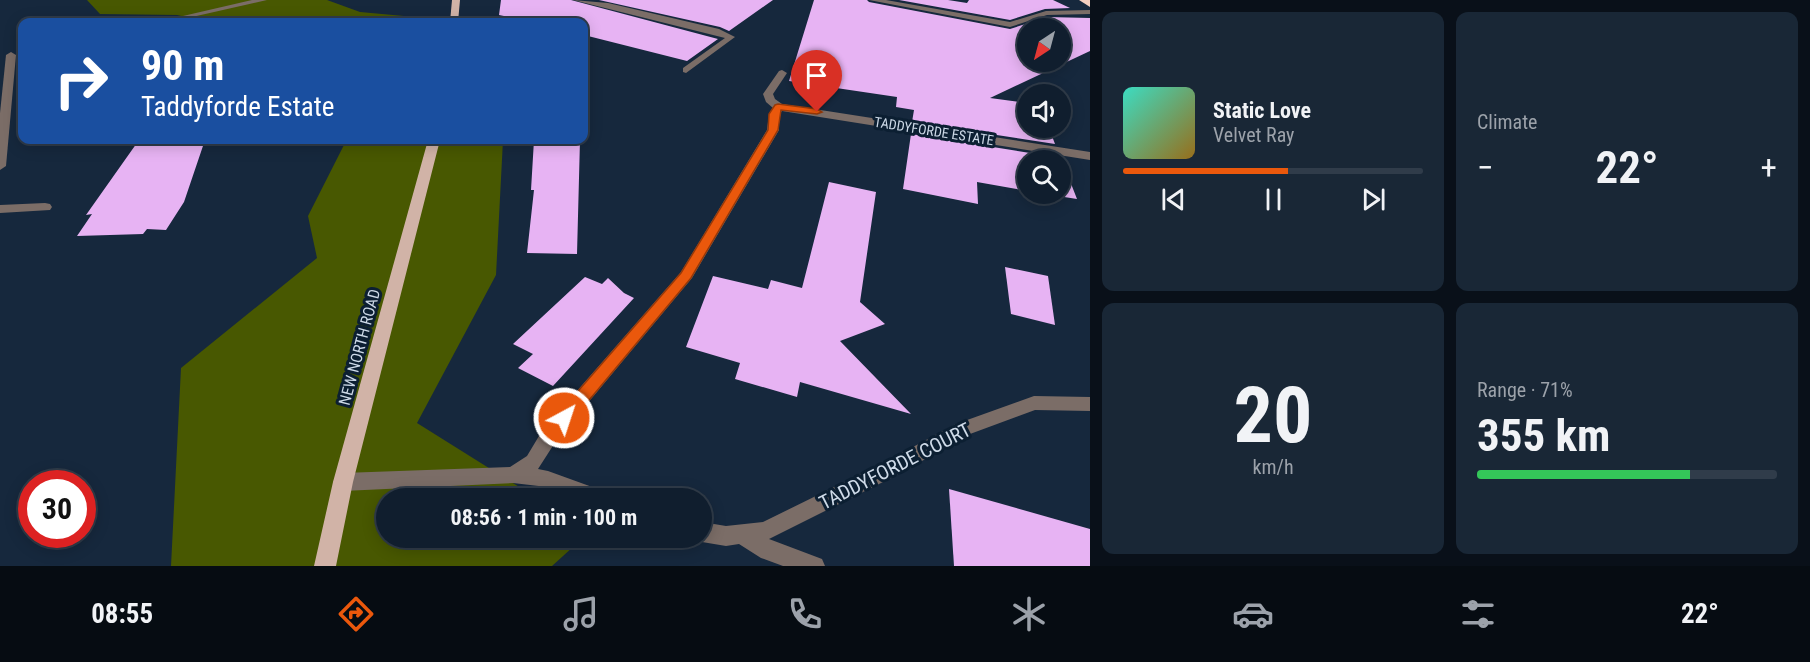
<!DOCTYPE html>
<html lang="en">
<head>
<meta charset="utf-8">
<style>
	:root { --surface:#101e2e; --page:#192736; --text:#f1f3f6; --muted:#9ca2aa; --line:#303c4a; --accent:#ea580c }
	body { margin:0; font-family:"Roboto Condensed",sans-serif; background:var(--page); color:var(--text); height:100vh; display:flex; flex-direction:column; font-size:22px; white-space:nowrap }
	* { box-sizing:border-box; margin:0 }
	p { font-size:20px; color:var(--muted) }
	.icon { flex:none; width:33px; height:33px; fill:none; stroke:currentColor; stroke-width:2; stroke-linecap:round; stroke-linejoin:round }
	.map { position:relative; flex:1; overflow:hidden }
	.sheet { display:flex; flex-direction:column; gap:12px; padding:12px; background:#091019; width:720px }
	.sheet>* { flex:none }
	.banner { position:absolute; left:18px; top:18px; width:570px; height:126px; border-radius:12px; box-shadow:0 3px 15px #0003,0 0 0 2px var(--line); background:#1a4fa0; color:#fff; overflow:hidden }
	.needle { width:39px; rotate:216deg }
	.tools { position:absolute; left:1017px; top:18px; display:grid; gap:12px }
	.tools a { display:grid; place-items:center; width:54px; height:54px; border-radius:50%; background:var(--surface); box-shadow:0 3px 15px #0003,0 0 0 2px var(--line); font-size:30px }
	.speed { position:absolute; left:18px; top:470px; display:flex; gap:12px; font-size:30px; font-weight:700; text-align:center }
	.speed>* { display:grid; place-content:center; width:78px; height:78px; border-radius:50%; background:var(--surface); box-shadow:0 3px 15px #0003,0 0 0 2px var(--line); line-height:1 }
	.speed .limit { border:9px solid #d22; background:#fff; color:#111 }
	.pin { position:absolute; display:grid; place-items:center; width:51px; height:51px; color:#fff; margin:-62px -26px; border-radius:50% 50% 50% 0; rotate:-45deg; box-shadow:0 0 6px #0007 }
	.pin .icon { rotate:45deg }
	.me { position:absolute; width:66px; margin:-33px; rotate:40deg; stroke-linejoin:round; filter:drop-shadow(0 0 4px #0008) }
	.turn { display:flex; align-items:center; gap:21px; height:126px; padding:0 24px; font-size:27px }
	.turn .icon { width:78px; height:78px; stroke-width:2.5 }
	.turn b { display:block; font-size:42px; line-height:51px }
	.big { font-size:45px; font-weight:700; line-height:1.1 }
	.sheet .card { flex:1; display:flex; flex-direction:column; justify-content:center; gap:9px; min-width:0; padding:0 21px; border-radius:12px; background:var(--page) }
	.sheet .dial { align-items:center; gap:0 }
	.dial b { font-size:78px; line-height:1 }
	.song { display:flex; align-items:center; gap:18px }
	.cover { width:72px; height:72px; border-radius:9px; background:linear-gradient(135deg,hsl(170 70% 55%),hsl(40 70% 35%)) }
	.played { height:6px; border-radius:3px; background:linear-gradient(90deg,var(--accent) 55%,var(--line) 55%) }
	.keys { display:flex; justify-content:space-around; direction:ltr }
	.heat { display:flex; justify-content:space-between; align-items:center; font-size:33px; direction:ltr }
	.charge { height:9px; border-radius:4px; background:linear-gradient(90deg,#34c759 71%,var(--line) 0) }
	.sheet .tiles { flex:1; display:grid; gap:12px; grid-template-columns:repeat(2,1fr) }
	.trip { position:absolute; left:376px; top:488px; width:336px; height:60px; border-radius:30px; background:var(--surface); box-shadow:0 3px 15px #0003,0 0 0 2px var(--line); font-weight:700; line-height:60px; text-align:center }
	.tabs { display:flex; height:96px; justify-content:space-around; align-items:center; background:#060c12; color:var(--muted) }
	.tabs .icon { width:42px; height:42px }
	.tabs .current { color:var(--accent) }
	.tabs b { font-size:27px; color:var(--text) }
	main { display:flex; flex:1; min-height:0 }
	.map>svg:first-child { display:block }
	.forest { fill:#485801 }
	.building { fill:#e7b3f3; fill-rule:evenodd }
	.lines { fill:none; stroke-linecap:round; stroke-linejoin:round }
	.minor { fill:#7b6d67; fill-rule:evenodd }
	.major { fill:#d1b3a7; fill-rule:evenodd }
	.highway { fill:#f3cfc0; fill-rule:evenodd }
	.route { fill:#ea580c; stroke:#983908; stroke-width:1.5 }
	.labels { text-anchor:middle; stroke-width:6; stroke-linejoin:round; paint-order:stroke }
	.far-street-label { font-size:14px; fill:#cedae8; stroke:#0c1f32 }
	.street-label { font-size:16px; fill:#cedae8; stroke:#0c1f32 }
	.near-street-label { font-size:20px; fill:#cedae8; stroke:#0c1f32 }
</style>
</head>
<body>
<main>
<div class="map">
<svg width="1090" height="566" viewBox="0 0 1090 566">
	<rect width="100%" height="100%" fill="#16283d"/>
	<!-- forest -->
	<g class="forest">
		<path d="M 87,0 L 327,0 L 360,12 L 426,18 L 443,22 L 208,22 L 177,15 L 100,14 Z"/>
		<path d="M 341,140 L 503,140 L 496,275 L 417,423 L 537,498 L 387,498 L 387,537 L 584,537 L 552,566 L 171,566 L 181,368 L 317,258 L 308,216 L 346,141 Z"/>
	</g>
	<!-- building -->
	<g class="building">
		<path d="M 501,0 L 571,0 L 718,39 L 687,61 L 584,35 L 584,22 L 532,22 L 499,15 Z"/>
		<path d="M 599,0 L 773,0 L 729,31 L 720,27 Z"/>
		<path d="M 814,0 L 867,0 L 869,2 L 1010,29 L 1047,17 L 1090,18 L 1090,51 L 990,98 L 1028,103 L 1028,128 L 1049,128 L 1055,144 L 912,122 L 914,110 L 896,107 L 897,97 L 789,81 ZM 1028,28 L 1060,28 L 1060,62 L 1028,62 Z"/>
		<path d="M 899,0 L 948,0 L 967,3 L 969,0 L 1053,0 L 1070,8 L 1045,9 L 1010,20 Z"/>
		<path d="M 911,134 L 1061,158 L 1077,199 L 1045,194 L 1060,194 L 1060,160 L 1028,160 L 1028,191 L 977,182 L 978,204 L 903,189 Z"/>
		<path d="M 139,140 L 205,140 L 184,202 L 166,230 L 147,229 L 143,234 L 77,236 L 92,214 L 86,215 Z"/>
		<path d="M 534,140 L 580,140 L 577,254 L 527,253 L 534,190 L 531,190 Z"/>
		<path d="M 829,182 L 876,192 L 860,302 L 885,324 L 840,341 L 911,414 L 800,382 L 797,397 L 735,379 L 740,363 L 686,347 L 713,276 L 768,289 L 771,280 L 802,288 Z"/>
		<path d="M 1005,267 L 1048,276 L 1055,325 L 1011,314 Z"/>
		<path d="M 585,277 L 602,284 L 608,278 L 624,293 L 634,298 L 553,386 L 518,368 L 533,354 L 513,344 Z"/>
		<path d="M 949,489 L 1090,529 L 1090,566 L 954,566 Z"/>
	</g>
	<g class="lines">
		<!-- minor -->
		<g class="minor">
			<path d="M 252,0 L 267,0 L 170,22 L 157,22 Z"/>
			<path d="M 573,0 L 608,3 L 719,29 L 735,37 L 686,73 L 683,72 L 683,68 L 725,38 Z"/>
			<path d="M 869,0 L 886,0 L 1010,22 L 1046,11 L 1090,10 L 1090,14 L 1047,15 L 1010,27 Z"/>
			<path d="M 11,52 L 16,55 L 6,166 L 0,170 L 0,113 L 6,55 Z"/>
			<path d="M 782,70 L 787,73 L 773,94 L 775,99 L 782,104 L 1090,152 L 1090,160 L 782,111 L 779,114 L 779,130 L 692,278 L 556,441 L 538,469 L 548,471 L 606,492 L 609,498 L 575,498 L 547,487 L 513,483 L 343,491 L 336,488 L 333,482 L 336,476 L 343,473 L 510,467 L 527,456 L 542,431 L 681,272 L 767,130 L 769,114 L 773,108 L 766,102 L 763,94 L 779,71 Z"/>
			<path d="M 45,203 L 50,204 L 52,207 L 50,210 L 0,213 L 0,205 Z"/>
			<path d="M 1034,396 L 1090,397 L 1090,411 L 1035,410 L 970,434 L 897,475 L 769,539 L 822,559 L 825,566 L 783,566 L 761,558 L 739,544 L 726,546 L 702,542 L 694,537 L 702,537 L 702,522 L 726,526 L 763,522 L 883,463 L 956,424 Z"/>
		</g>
		<!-- major -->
		<g class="major">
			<path d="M 452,0 L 460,0 L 458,22 L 450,22 Z"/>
			<path d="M 428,140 L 440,140 L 353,482 L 336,566 L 314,566 L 333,482 Z"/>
		</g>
		<!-- highway -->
		<path class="highway" d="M 1079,0 L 1090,0 L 1090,7 Z"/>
	</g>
	<!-- route -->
	<path class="route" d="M 778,104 L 817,109 L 822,112 L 817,114 L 781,110 L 778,130 L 691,278 L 570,423 L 564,425 L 558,423 L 556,418 L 558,414 L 681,273 L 768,130 L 769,114 L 775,105 Z"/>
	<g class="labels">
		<!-- far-street labels -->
		<g class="far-street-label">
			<text transform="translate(934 131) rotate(9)" y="5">TADDYFORDE ESTATE</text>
		</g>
		<!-- street labels -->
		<g class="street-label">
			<text transform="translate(359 347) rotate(-75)" y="6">NEW NORTH ROAD</text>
		</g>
		<!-- near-street labels -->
		<g class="near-street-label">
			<text transform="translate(895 466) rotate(-27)" y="7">TADDYFORDE COURT</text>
		</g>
	</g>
</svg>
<div class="tools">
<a><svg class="needle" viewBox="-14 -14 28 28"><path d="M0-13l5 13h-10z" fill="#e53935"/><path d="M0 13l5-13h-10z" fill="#9ca2aa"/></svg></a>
<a><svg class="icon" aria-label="sound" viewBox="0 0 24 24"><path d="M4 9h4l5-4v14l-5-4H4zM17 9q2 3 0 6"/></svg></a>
<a><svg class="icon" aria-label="search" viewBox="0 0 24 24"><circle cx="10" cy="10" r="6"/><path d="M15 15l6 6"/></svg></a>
</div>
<div class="speed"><div class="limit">30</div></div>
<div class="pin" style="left:817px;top:112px;background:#d93025"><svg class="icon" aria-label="arrive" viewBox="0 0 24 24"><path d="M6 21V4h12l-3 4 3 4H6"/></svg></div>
<svg class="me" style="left:564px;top:418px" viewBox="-20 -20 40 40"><circle r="17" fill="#ea580c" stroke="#fff" stroke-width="3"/><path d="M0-11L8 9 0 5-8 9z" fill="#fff"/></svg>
<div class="trip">08:56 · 1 min · 100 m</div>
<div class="banner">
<div class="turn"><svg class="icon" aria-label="right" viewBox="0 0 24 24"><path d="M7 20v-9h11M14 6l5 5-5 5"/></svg><div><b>90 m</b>Taddyforde Estate</div></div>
</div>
</div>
<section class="sheet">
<div class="tiles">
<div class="card">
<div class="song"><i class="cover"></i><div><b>Static Love</b><p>Velvet Ray</p></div></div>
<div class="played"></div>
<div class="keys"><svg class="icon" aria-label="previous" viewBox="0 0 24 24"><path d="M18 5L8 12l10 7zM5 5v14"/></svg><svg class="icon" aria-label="pause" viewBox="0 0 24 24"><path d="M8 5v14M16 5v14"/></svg><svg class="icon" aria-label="next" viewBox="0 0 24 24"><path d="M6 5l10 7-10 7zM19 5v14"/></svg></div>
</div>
<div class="card"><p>Climate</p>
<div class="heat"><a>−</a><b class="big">22°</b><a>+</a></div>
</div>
<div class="card dial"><b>20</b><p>km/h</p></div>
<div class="card"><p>Range · 71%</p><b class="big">355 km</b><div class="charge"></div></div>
</div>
</section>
</main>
<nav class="tabs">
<b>08:55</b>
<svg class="icon current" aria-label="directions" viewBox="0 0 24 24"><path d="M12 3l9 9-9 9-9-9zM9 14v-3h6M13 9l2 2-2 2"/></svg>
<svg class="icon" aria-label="music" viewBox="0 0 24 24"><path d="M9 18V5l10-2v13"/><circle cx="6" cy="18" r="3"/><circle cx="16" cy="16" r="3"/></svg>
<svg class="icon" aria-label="phone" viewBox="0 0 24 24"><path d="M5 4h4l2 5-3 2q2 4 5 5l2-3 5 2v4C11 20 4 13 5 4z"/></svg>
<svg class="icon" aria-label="climate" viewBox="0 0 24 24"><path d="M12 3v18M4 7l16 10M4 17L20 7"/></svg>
<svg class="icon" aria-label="car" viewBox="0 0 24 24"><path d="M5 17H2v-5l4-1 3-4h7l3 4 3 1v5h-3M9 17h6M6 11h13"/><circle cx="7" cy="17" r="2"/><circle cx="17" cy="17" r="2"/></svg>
<svg class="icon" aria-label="filters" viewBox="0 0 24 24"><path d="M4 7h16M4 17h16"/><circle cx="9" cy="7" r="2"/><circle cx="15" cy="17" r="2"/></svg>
<b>22°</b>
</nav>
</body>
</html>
